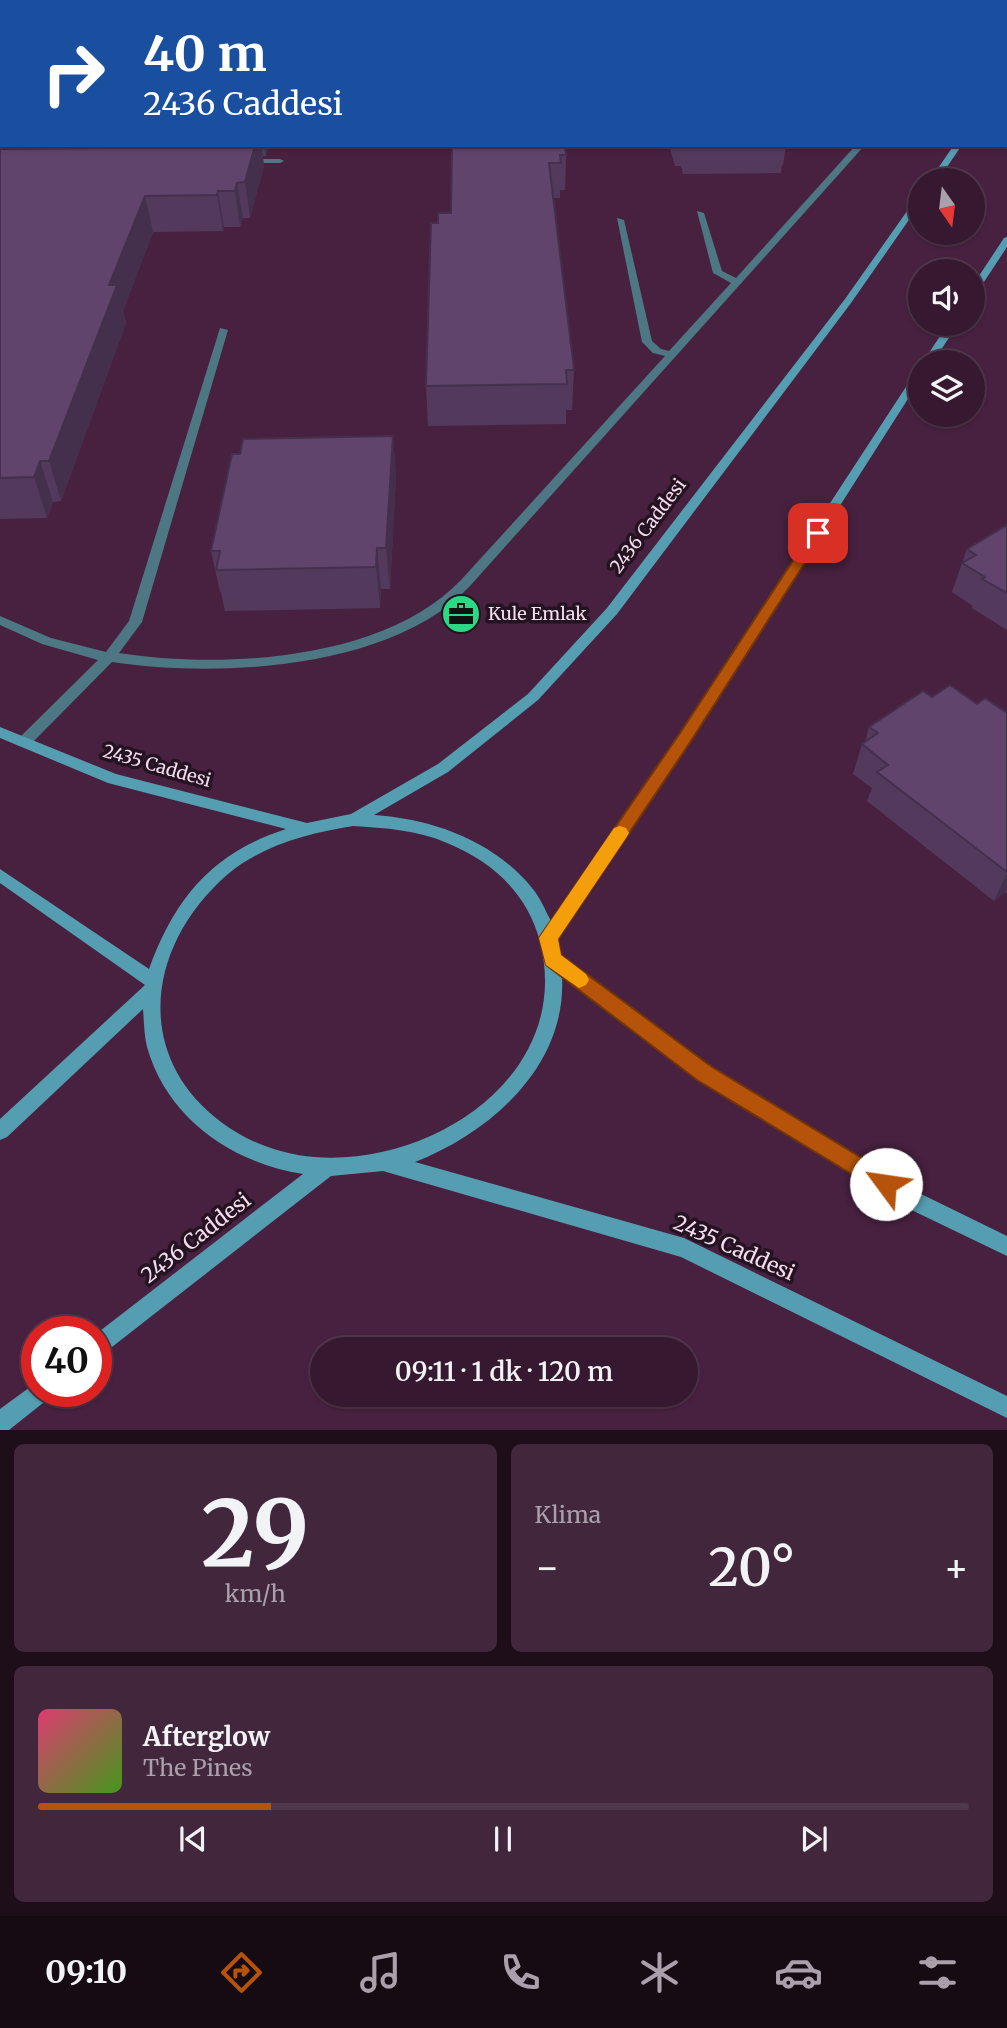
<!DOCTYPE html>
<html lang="tr">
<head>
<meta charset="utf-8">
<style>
	:root { --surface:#361930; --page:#41263c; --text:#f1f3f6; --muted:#aaa0ab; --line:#50384c; --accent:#b45309 }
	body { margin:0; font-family:Merriweather,serif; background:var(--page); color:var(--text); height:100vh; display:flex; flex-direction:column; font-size:26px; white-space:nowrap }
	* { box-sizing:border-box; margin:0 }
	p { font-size:23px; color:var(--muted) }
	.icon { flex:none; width:38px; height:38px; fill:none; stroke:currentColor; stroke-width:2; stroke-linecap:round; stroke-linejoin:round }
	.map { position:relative; height:1430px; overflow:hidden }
	.panel { display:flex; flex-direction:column; gap:14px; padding:14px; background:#1e0e1a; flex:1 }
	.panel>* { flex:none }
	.banner { position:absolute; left:0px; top:0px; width:1008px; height:147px; box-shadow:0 2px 5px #0004,0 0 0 2px var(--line); background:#1a4fa0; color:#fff; overflow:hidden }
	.needle { width:46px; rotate:166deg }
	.buttons { position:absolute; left:908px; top:168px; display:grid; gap:14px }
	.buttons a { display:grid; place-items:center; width:77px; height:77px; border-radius:50%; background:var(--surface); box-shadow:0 2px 5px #0004,0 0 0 2px var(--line); font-size:35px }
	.speed { position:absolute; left:21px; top:1316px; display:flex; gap:14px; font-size:35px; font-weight:700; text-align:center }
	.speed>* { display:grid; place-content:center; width:91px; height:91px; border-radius:50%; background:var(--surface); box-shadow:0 2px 5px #0004,0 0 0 2px var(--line); line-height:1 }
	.speed .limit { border:10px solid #d22; background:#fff; color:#111 }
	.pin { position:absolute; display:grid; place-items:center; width:60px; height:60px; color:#fff; margin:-30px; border-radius:14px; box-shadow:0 4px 10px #0006 }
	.me { position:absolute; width:77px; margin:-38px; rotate:301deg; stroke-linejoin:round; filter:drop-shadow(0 0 5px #0008) }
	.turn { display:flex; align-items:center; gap:24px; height:147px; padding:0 28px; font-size:32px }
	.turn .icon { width:91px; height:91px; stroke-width:2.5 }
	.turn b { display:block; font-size:49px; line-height:60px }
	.big { font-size:52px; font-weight:600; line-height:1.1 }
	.panel .widget { flex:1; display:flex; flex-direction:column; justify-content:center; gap:10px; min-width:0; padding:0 24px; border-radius:10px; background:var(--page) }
	.panel .dial { align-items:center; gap:0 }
	.dial b { font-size:91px; line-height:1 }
	.song { display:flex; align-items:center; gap:21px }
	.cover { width:84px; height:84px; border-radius:10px; background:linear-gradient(135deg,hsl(340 70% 55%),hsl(100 70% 35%)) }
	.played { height:7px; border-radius:4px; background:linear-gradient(90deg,var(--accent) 25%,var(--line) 25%) }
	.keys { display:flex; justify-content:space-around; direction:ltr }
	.heat { display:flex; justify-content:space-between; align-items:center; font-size:38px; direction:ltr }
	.panel .tiles { flex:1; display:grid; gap:14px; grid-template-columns:1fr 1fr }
	.widget:last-child { grid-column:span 2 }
	.trip { position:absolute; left:310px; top:1337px; width:388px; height:70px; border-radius:35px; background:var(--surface); box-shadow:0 2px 5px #0004,0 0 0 2px var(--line); font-weight:600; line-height:70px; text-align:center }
	.menu { display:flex; height:112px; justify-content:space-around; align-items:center; background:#160a13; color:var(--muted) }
	.menu .icon { width:49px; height:49px }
	.menu .current { color:var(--accent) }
	.menu b { font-size:32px; color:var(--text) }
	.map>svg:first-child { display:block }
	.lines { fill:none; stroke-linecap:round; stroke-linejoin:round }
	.lane { fill:#4c7783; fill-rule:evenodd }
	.street { fill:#4c7783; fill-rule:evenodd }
	.secondary { fill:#559eb1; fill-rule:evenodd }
	.wall { fill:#533a5d }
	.shaded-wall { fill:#44304c }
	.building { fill:#61446c; stroke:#44304c; stroke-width:2 }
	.route { fill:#b45309; stroke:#753606; stroke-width:2 }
	.slow { fill:#f59e0b }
	.labels { text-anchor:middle; stroke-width:7; stroke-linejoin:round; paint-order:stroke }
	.street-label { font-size:18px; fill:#f5dcee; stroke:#241320 }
	.poi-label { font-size:18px; fill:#f5dcee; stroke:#241320; text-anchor:start }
	.near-street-label { font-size:21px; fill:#f5dcee; stroke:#241320 }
</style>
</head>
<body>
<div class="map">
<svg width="1007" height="1430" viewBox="0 0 1007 1430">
	<rect width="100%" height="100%" fill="#482140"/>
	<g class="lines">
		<!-- lane -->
		<g class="lane">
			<path d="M 856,145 L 865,145 L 470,586 C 391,670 218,678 112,662 L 29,746 L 19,746 L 17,742 L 19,738 L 98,660 L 42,644 L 0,625 L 0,616 L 51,638 L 106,652 L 129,621 L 220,328 L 228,330 L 142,622 L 119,653 C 222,669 384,661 461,580 L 665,356 L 653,353 L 642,342 L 617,218 L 624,220 L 652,341 L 661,349 L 669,351 L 731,283 L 713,273 L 697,211 L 704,213 L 722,271 L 736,278 Z"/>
			<path d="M 243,159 L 280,159 L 284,161 L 280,163 L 243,163 Z"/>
		</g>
		<!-- street -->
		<g class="street">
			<path d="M 326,0 L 325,2 L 317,2 L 319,0 Z"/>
			<rect x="0" y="119" width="2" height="4"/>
		</g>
		<!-- secondary -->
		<g class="secondary">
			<path d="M 1007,73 L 1007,78 L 1006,78 L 1006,73 Z"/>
			<path d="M 954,145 L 962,145 L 938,180 L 930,180 Z"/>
			<path d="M 917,197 L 920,197 L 920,204 L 851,303 L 617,614 L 538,700 L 448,772 L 374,815 C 433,819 494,841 532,888 C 540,897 545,910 551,921 L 680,733 L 915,373 L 920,370 L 920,380 L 690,741 L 556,939 L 560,955 L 710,1068 L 915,1191 L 1007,1236 L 1007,1256 L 901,1205 L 698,1080 L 562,976 C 567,1066 491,1132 415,1162 L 684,1238 L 1007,1396 L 1007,1418 L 681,1257 L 383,1171 L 331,1176 L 103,1354 L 96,1357 L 96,1334 L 303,1174 C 232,1163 167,1118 147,1047 C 144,1035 144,1021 143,1009 L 7,1137 L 0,1140 L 0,1119 L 145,985 L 0,883 L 0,869 L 149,969 C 175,898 212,853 286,829 L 108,783 L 0,738 L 0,727 L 116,774 L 307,823 L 351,814 L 438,764 L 528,694 L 607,608 L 845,299 ZM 353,826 C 385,828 418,830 447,843 C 492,861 528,894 540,942 C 575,1080 420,1175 298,1155 C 269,1150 244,1139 221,1122 C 131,1054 148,943 228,874 C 263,845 309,833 353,826 Z"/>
			<path d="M 1007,237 L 1007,247 L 976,294 L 973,295 L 973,285 L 1004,238 Z"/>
			<path d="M 948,324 L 958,324 L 933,362 L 923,362 Z"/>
			<path d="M 37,1382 L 37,1391 L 51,1391 L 48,1399 L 9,1430 L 0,1430 L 0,1409 Z"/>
		</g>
	</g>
	<!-- wall -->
	<g class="wall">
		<path d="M 0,0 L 59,0 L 58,2 L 2,2 L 2,34 L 0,34 Z"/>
		<path d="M 108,145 L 269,145 L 266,156 L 263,156 L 264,166 L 250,218 L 243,218 L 240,227 L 224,227 L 223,231 L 153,232 L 123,311 L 126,323 L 61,501 L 53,502 L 47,518 L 0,519 L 0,149 L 106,148 Z"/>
		<path d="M 452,145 L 566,155 L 565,190 L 560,190 L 560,198 L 553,198 L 574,370 L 572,410 L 566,410 L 566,424 L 428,426 L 426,386 L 438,223 L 451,213 Z"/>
		<path d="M 669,145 L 786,145 L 783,165 L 782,165 L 781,173 L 683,174 L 681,166 L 675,166 Z"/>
		<path d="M 393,436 L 396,476 L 390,589 L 381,589 L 380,608 L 225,611 L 221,592 L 220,592 L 211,551 L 240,454 Z"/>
		<path d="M 1007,525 L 1007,630 L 972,608 L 973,606 L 952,592 L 967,549 Z"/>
		<path d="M 932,697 L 977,704 L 1007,713 L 1007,894 L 1005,892 L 994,901 L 867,801 L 872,788 L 853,774 L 862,744 L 865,742 L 869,727 Z"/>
	</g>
	<!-- shaded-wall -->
	<g class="shaded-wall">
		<path d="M 37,0 L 59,0 L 58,2 L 36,2 Z"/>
		<path d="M 255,145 L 261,145 L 264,166 L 250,218 L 245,182 Z"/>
		<path d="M 265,145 L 269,145 L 266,156 Z"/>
		<path d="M 237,183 L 243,218 L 240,227 L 235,191 Z"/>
		<path d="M 218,191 L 224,227 L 223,231 L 217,195 Z"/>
		<path d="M 145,196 L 153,232 L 123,311 L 126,323 L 61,501 L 49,461 L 109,285 Z"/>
		<path d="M 393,436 L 396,476 L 390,589 L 386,548 Z"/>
		<path d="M 40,461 L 53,502 L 47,518 L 34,477 Z"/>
		<path d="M 377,548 L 381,589 L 380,608 L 376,567 Z"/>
		<path d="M 1007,873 L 1007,887 L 1005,892 L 994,901 Z"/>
	</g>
	<!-- building -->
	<g class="building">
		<path d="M 0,0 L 37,0 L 36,2 L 2,2 L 2,12 L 0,12 Z"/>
		<path d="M 108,145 L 255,145 L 245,182 L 237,183 L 235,191 L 218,191 L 217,195 L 145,196 L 109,285 L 117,285 L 49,461 L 40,461 L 34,477 L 0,478 L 0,149 L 106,148 Z"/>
		<path d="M 452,145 L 565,145 L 566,155 L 560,155 L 561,163 L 549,163 L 574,370 L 566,370 L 567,384 L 426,386 L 431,223 L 438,223 L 438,213 L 451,213 Z"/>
		<path d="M 393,436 L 386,548 L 377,548 L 376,567 L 216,570 L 220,551 L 211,551 L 232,454 L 240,454 L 243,439 Z"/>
		<path d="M 1007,525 L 1007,593 L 982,579 L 985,577 L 962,563 L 976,555 L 967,549 Z"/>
		<path d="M 950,685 L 977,704 L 985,698 L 1007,713 L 1007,872 L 877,772 L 888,765 L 862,744 L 878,733 L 869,727 L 923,691 L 932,697 Z"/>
	</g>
	<!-- route -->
	<path class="route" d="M 818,528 L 824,533 L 691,741 L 558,939 L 561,955 L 712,1067 L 893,1177 L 896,1184 L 893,1192 L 886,1195 L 697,1080 L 546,965 L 539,938 L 680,733 L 813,530 Z"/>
	<!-- slow -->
	<path class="slow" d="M 620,826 L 626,828 L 629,833 L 626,838 L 558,939 L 561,955 L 586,974 L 589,980 L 586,985 L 579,988 L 546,965 L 539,938 L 614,828 Z"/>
	<!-- icons -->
	<defs>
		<symbol id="office-disc" viewBox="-11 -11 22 22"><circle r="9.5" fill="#2bd884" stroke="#241320"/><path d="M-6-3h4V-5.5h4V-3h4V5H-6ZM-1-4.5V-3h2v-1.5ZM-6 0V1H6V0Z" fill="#111"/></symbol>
	</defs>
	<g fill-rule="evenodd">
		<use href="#office-disc" x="439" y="592" width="44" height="44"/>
	</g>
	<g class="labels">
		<!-- street labels -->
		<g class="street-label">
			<text transform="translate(648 526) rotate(-53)" y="6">2436 Caddesi</text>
			<text transform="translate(157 766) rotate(16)" y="6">2435 Caddesi</text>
		</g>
		<!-- poi labels -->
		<g class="poi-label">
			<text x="488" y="620">Kule Emlak</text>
		</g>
		<!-- near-street labels -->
		<g class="near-street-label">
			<text transform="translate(196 1238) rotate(-38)" y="7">2436 Caddesi</text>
			<text transform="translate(734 1248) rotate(24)" y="7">2435 Caddesi</text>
		</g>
	</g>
</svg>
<div class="buttons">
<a><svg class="needle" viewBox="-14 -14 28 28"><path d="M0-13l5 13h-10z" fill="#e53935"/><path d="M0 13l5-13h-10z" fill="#aaa0ab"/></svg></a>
<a><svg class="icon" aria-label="sound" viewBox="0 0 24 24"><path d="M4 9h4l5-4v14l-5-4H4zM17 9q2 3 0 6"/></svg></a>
<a><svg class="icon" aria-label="layers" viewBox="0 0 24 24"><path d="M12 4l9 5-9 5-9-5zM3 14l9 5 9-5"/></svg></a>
</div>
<div class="speed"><div class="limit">40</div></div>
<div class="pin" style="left:818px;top:533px;background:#d93025"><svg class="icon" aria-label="arrive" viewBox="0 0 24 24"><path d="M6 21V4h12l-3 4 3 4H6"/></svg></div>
<svg class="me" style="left:886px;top:1184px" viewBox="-20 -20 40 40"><circle r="19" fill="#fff"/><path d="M0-13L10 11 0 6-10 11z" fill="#b45309"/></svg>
<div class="trip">09:11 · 1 dk · 120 m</div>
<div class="banner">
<div class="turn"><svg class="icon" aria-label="right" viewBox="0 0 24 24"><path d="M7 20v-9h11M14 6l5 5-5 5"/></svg><div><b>40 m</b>2436 Caddesi</div></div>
</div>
</div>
<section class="panel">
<div class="tiles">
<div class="widget dial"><b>29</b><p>km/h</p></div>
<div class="widget"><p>Klima</p>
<div class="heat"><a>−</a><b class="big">20°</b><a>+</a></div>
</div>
<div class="widget">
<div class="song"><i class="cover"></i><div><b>Afterglow</b><p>The Pines</p></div></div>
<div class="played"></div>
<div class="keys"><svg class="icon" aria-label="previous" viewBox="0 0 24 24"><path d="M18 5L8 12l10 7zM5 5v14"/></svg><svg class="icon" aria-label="pause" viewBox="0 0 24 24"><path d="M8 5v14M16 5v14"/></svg><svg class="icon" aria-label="next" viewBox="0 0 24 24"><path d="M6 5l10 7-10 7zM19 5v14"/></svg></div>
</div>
</div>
</section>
<nav class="menu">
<b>09:10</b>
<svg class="icon current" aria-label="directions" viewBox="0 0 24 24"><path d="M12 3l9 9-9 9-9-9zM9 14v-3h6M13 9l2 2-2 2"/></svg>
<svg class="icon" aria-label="music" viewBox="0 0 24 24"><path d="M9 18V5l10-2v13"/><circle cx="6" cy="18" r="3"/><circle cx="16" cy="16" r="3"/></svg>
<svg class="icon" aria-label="phone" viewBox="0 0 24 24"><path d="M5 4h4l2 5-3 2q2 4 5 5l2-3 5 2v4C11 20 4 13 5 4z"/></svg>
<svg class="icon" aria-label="climate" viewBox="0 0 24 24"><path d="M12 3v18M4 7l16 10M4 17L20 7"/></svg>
<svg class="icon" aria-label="car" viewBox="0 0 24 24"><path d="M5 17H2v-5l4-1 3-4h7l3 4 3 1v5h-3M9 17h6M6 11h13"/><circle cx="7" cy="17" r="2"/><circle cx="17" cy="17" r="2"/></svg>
<svg class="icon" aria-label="filters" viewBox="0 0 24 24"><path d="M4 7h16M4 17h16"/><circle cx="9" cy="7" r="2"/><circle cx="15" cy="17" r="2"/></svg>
</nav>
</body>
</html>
